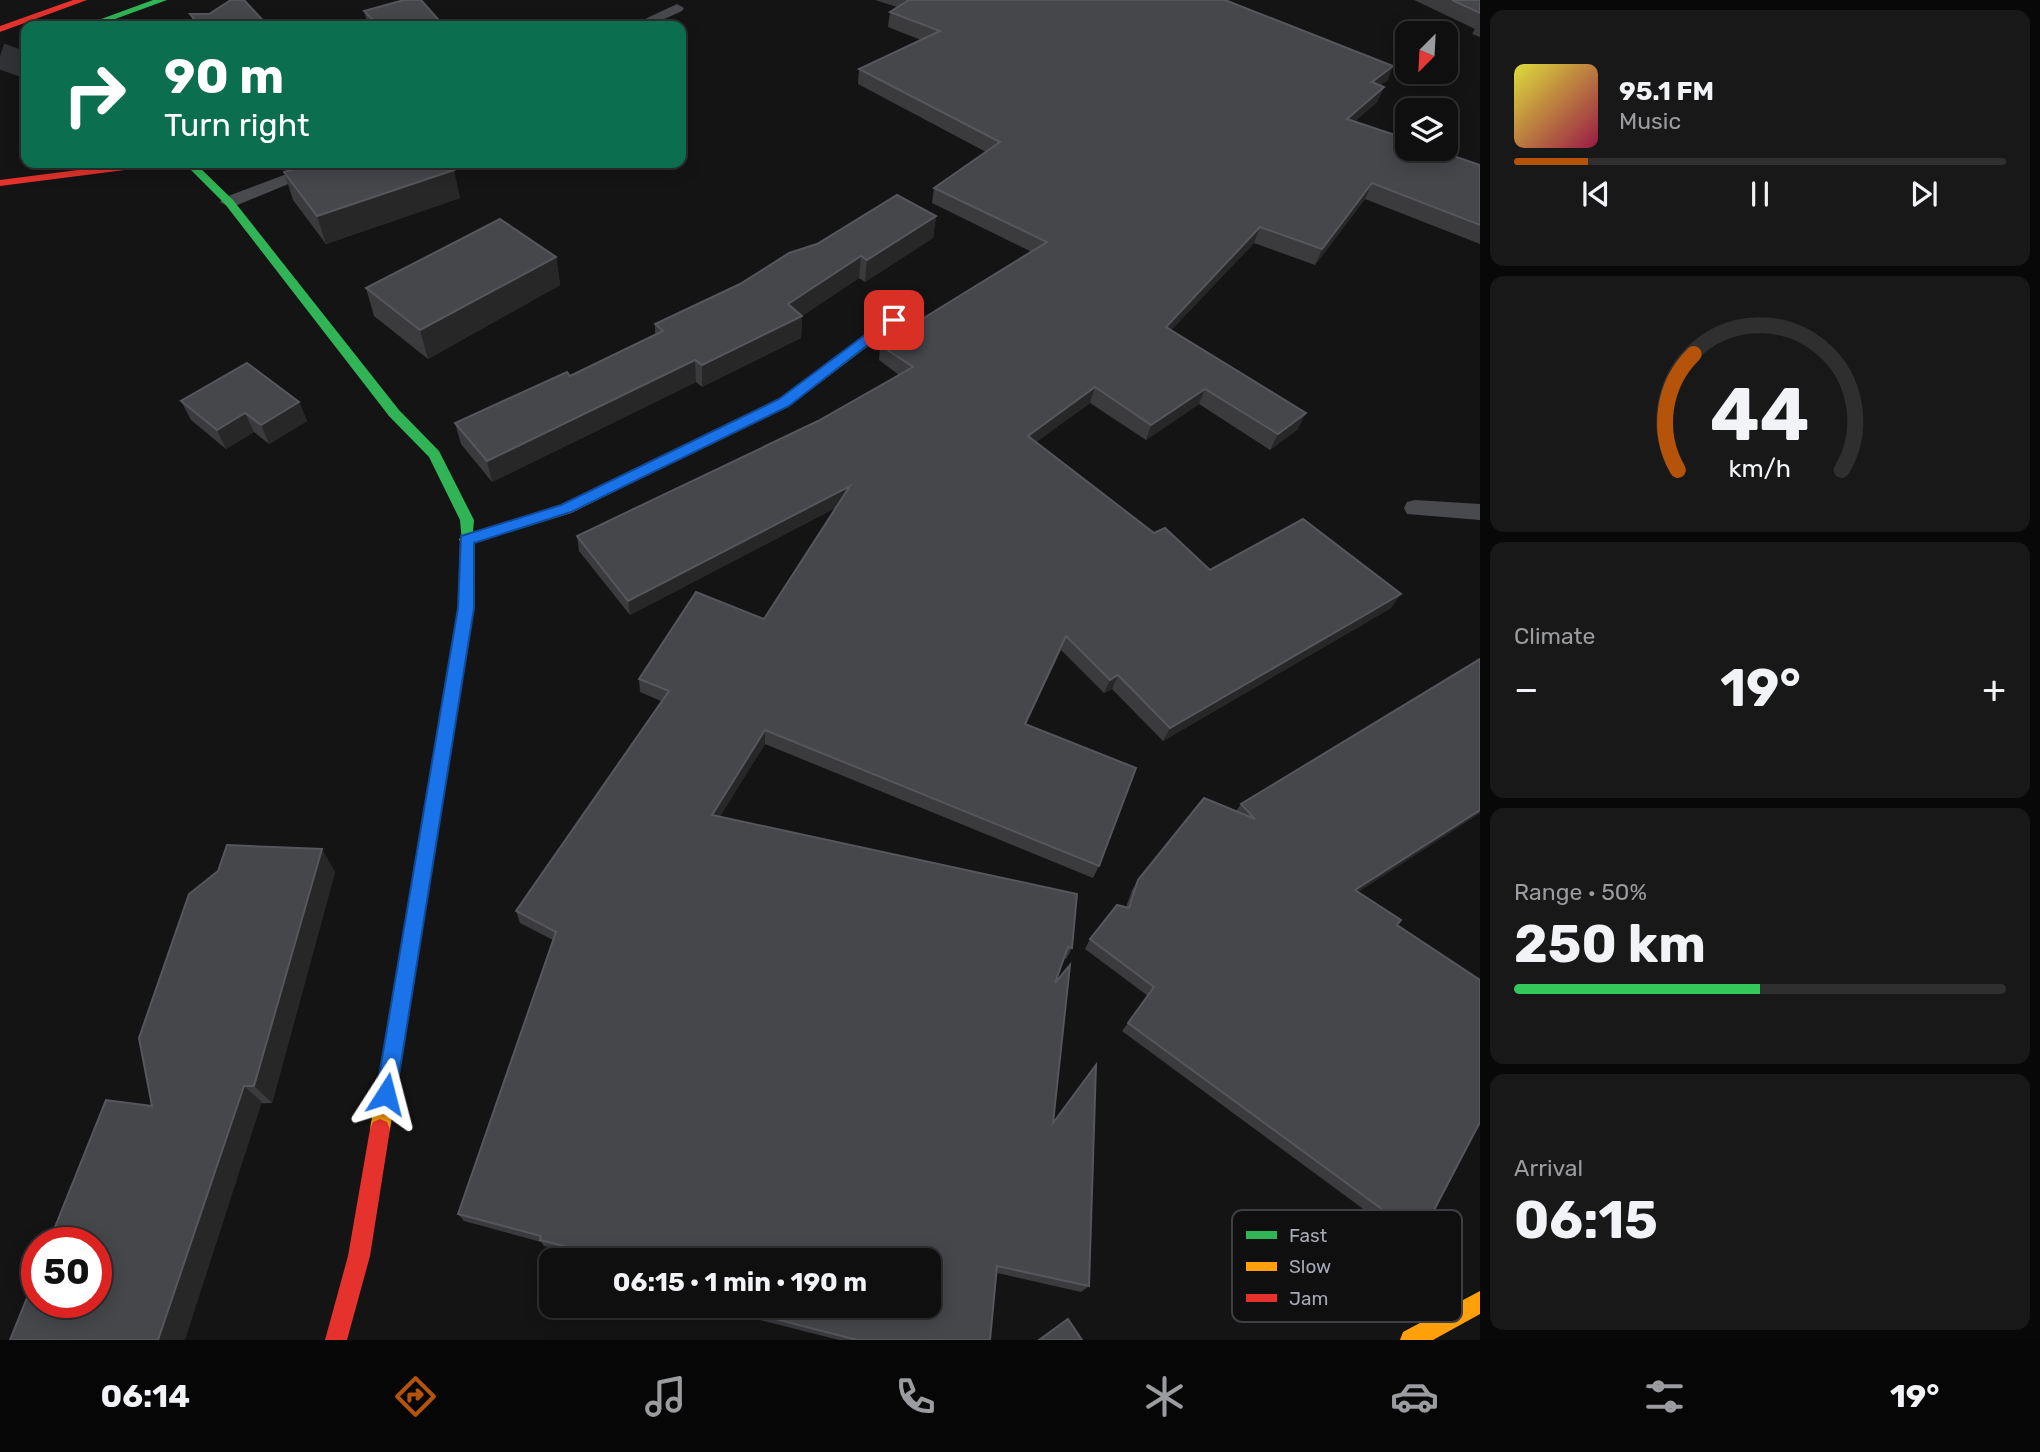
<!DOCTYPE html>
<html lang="en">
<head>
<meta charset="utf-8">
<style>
	:root { --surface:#0f0f10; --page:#181819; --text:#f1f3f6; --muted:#9b9c9f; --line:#2f2f30; --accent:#b45309 }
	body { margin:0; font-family:Rubik,sans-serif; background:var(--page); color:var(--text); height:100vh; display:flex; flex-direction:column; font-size:26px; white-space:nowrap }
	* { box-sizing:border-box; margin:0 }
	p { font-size:23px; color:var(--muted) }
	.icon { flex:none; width:38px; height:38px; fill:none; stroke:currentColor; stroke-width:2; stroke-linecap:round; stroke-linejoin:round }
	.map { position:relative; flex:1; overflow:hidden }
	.details { display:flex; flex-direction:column; gap:10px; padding:10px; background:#080809; width:560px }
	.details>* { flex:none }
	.banner { position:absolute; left:21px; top:21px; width:665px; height:147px; border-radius:14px; box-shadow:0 4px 18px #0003,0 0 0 2px var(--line); background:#0b6e4f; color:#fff; overflow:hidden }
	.needle { width:46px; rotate:204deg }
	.controls { position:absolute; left:1395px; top:21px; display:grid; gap:14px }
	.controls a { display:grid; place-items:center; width:63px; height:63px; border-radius:14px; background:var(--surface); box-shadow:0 4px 18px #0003,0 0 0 2px var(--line); font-size:35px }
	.speed { position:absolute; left:21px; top:1227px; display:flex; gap:14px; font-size:35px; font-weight:700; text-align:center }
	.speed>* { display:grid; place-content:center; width:91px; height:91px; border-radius:50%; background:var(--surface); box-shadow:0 4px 18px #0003,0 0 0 2px var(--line); line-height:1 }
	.speed .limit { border:10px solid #d22; background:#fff; color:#111 }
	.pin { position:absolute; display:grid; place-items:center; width:60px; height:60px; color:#fff; margin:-30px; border-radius:14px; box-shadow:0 4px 10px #0006 }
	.me { position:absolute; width:77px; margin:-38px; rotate:9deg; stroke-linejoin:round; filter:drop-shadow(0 0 5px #0008) }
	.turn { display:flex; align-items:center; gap:24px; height:147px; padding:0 28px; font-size:32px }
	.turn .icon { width:91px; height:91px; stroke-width:2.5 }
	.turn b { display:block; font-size:49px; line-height:60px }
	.big { font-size:52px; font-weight:700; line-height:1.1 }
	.details .widget { flex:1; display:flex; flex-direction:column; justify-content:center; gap:10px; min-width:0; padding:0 24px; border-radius:14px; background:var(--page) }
	.details .dial { align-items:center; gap:0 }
	.dial svg { height:182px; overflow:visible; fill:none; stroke:var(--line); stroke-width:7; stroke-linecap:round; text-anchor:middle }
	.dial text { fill:var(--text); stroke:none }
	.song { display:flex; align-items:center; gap:21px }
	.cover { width:84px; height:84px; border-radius:10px; background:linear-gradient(135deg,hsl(60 70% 55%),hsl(340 70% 35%)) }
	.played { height:7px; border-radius:4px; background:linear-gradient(90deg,var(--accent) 15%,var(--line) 15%) }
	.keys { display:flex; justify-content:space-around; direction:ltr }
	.heat { display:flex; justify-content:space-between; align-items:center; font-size:38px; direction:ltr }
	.charge { height:10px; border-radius:5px; background:linear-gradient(90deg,#34c759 50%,var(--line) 0) }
	.trip { position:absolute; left:539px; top:1248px; width:402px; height:70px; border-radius:14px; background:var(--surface); box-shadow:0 4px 18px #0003,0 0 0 2px var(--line); font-weight:700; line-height:70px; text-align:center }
	.tab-bar { display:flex; height:112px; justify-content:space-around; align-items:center; background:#060606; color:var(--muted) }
	.tab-bar .icon { width:49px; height:49px }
	.tab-bar .active { color:var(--accent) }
	.tab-bar b { font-size:32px; color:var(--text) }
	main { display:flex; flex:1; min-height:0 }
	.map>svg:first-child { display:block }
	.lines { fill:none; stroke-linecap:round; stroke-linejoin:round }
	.secondary-tunnel { stroke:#313235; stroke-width:26; stroke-dasharray:26 13; stroke-linecap:butt }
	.lane { fill:#494a4e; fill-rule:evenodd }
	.fast { fill:#30b455; fill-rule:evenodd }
	.slow { fill:#ff9f0a; fill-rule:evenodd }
	.jam { fill:#e5322d; fill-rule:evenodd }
	.wall { fill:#3b3b3e }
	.shaded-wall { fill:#272728 }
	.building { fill:#46474b; stroke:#55575c; stroke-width:2 }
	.route { fill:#1a73e8; stroke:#114b97; stroke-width:2 }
	.key { fill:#0f0f10; stroke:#3c3e42; stroke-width:2 }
	.key-label { font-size:19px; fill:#a5aab6 }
</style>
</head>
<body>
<main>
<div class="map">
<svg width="1480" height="1340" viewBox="0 0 1480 1340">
	<rect width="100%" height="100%" fill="#141415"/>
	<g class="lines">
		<!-- secondary-tunnel -->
		<path class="secondary-tunnel" d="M 0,56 L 26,65"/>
		<!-- lane -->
		<g class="lane">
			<path d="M 677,4 L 684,8 L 682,11 L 649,26 L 630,26 Z"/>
			<path d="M 316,163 L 339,163 L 235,206 L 229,207 L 220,202 L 223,198 Z"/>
			<path d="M 1415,500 L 1480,504 L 1480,520 L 1407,514 L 1404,508 L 1407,502 Z"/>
		</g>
		<!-- fast -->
		<g class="fast">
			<path d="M 153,0 L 167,0 L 96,26 L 82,26 Z"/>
			<path d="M 184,163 L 195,163 L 233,200 L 399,410 L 439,451 L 474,520 L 472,543 L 462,543 L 460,520 L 429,457 L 389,416 L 225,204 Z"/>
			<path d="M 894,316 L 900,320 L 898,323 L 821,382 L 811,382 L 811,376 Z"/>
		</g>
		<!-- slow -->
		<g class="slow">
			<path d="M 816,375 L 821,376 L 821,382 L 789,405 L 571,513 L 466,545 L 459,540 L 461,536 L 561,505 L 779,399 Z"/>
			<path d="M 433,802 L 439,804 L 442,809 L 390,1129 L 387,1136 L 380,1139 L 373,1136 L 370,1129 L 424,809 L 427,804 Z"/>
			<path d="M 1480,1291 L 1480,1314 L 1433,1340 L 1400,1340 L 1403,1332 Z"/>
		</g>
		<!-- jam -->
		<g class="jam">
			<path d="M 73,0 L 87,0 L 0,32 L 0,26 Z"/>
			<path d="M 132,163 L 161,163 L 156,166 L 0,186 L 0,180 Z"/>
			<path d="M 467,534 L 474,539 L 474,608 L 442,809 L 439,814 L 433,816 L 427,814 L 424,809 L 458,608 L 460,539 Z"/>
			<path d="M 380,1119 L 387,1122 L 390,1129 L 370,1256 L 347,1340 L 325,1340 L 348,1256 L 370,1129 L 373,1122 Z"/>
		</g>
	</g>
	<!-- wall -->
	<g class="wall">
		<path d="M 875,0 L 1225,0 L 1393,66 L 1387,81 L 1380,85 L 1384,87 L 1377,102 L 1355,121 L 1480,165 L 1480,244 L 1365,199 L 1315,265 L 1254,243 L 1171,330 L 1298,429 L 1270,450 L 1199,404 L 1146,440 L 1090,403 L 1036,442 L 1154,533 L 1210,570 L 1391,608 L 1163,741 L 1112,689 L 1104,693 L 1061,650 L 1026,724 L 1099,866 L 1093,878 L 765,744 L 719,817 L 1072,948 L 1066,959 L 1064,958 L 1055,983 L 1053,1123 L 1089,1286 L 1081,1292 L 997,1273 L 990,1340 L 839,1340 L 705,1306 L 929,1306 L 929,1260 L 598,1260 L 544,1246 L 541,1242 L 464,1221 L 458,1214 L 553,940 L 520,923 L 516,911 L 661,701 L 640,692 L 639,679 L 764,619 L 837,507 L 630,615 L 579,551 L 577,536 L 818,421 L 899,375 L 879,360 L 880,345 L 1032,252 L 932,203 L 934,188 L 986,152 L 858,84 L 859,69 L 921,40 L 888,27 L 890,12 L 897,7 Z"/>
		<path d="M 1414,0 L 1480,0 L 1480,37 L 1472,34 L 1475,29 Z"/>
		<path d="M 364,11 L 444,26 L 367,22 Z"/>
		<path d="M 190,14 L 268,26 L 195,26 Z"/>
		<path d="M 292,163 L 447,163 L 460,198 L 326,244 L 293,200 L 284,172 L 294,169 Z"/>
		<path d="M 936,216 L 933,238 L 865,282 L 859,278 L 802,316 L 801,338 L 702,387 L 696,382 L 492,482 L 461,444 L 455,423 L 570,376 L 655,335 L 655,324 L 740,284 Z"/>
		<path d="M 556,257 L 560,285 L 428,359 L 374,316 L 366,288 Z"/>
		<path d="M 181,401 L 299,402 L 307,421 L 269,444 L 254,432 L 226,449 L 191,420 Z"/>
		<path d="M 1480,659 L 1480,813 L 1358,892 L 1397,925 L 1420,1237 L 1408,1242 L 1122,1031 L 1148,996 L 1085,949 L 1090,939 L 1126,907 L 1132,890 L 1138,880 L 1236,811 L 1241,804 Z"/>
		<path d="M 335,872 L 272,1103 L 152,1106 Z"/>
	</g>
	<!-- shaded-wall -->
	<g class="shaded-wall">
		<path d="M 1393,66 L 1387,81 L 1365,97 L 1372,82 Z"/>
		<path d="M 1384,87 L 1377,102 L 1341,134 L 1347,119 Z"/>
		<path d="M 454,170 L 460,198 L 326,244 L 317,216 Z"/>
		<path d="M 1372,183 L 1365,199 L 1315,265 L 1322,249 Z"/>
		<path d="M 936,216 L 933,238 L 865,282 L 867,260 Z"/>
		<path d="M 1260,227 L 1254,243 L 1160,342 L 1166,327 Z"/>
		<path d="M 861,256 L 859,278 L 802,316 L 801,338 L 702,387 L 702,365 L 788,304 Z"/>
		<path d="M 556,257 L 560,285 L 428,359 L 420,330 Z"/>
		<path d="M 695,360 L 696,382 L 492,482 L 487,461 Z"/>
		<path d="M 1095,387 L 1090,403 L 1024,451 L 1028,436 Z"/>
		<path d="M 1205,389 L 1199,404 L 1146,440 L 1151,425 Z"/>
		<path d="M 299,402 L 307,421 L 269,444 L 261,425 Z"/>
		<path d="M 245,413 L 254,432 L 226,449 L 217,430 Z"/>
		<path d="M 1306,413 L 1298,429 L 1270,450 L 1278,434 Z"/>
		<path d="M 850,486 L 849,501 L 630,615 L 628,601 Z"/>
		<path d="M 1401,594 L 1391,608 L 1163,741 L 1170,728 Z"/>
		<path d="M 1066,636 L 1061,650 L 1020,737 L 1025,724 Z"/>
		<path d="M 1118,675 L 1112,689 L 1104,693 L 1110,680 Z"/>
		<path d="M 765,730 L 765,744 L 713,828 L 712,815 Z"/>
		<path d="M 1480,810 L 1480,813 L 1346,900 L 1355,890 Z"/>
		<path d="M 322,849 L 335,872 L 272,1103 L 254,1086 Z"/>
		<path d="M 244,1086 L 262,1102 L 185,1340 L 158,1340 Z"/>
	</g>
	<!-- building -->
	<g class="building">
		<path d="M 231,0 L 244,0 L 268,26 L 200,26 L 190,14 L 209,14 Z"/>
		<path d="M 404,0 L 421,0 L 444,26 L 354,26 L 373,20 L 364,11 Z"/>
		<path d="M 909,0 L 1225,0 L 1393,66 L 1372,82 L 1384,87 L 1347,119 L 1407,139 L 1407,149 L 1433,149 L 1480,165 L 1480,225 L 1372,183 L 1322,249 L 1260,227 L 1166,327 L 1306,413 L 1278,434 L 1205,389 L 1151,425 L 1095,387 L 1028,436 L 1154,533 L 1165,528 L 1210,570 L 1303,519 L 1401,594 L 1170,728 L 1118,675 L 1110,680 L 1066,636 L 1025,724 L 1136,768 L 1099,866 L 765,730 L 712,815 L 1077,894 L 1072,948 L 1068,947 L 1055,983 L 1070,965 L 1053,1123 L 1096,1065 L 1089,1286 L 997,1266 L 990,1340 L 857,1340 L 725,1306 L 929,1306 L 929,1260 L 619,1260 L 540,1240 L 541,1236 L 458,1214 L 556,932 L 516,911 L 669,691 L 639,679 L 696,592 L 764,619 L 850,486 L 628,601 L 577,536 L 818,421 L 913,367 L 880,345 L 1047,242 L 934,188 L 1000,142 L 859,69 L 940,31 L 890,12 Z"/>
		<path d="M 1452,0 L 1480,0 L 1480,13 Z"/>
		<path d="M 293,163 L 447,163 L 454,170 L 317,216 L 284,172 L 297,168 Z"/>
		<path d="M 897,195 L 936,216 L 867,260 L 861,256 L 788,304 L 802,316 L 702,365 L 695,360 L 487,461 L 455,423 L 567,372 L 570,376 L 663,331 L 655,324 L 740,284 L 789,253 L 817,244 Z"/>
		<path d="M 500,219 L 556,257 L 420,330 L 366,288 Z"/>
		<path d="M 247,363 L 299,402 L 261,425 L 245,413 L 217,430 L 181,401 Z"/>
		<path d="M 1480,659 L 1480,810 L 1355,890 L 1401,920 L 1397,925 L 1480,980 L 1480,1122 L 1420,1237 L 1128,1023 L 1154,987 L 1090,939 L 1117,905 L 1129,908 L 1138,880 L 1204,798 L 1255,819 L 1241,804 Z"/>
		<path d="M 227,845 L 322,849 L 254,1086 L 244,1086 L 158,1340 L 10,1340 L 37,1273 L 37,1302 L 96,1302 L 96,1242 L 49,1242 L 106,1100 L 152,1106 L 139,1038 L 189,894 L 218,871 Z"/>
		<path d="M 1068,1319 L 1082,1340 L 1039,1340 Z"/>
	</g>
	<!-- route -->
	<path class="route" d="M 889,317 L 900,320 L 789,406 L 571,512 L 474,543 L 474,608 L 396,1094 L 393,1101 L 386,1104 L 379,1101 L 376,1094 L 458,608 L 461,536 L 561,505 L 779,399 Z"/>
	<!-- legend -->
	<rect x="1232" y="1210" width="230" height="112" rx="10" class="key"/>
	<rect x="1246" y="1231" width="31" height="8" fill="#30b455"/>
	<rect x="1246" y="1262" width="31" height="9" fill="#ff9f0a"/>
	<rect x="1246" y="1294" width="31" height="8" fill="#e5322d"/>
	<g class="key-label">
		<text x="1289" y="1242">Fast</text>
		<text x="1289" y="1273">Slow</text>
		<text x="1289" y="1305">Jam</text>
	</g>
</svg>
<div class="controls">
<a><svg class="needle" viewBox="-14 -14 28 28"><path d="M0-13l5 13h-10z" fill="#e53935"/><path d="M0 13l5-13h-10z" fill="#9b9c9f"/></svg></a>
<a><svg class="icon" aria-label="layers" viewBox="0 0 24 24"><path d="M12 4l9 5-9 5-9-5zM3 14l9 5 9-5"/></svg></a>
</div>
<div class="speed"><div class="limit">50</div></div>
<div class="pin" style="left:894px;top:320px;background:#d93025"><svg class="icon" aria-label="arrive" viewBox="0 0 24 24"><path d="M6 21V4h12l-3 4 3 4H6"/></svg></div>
<svg class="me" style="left:386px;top:1094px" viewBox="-20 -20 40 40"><path d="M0-17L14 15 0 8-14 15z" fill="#1a73e8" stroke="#fff" stroke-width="4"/></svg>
<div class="trip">06:15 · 1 min · 190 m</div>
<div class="banner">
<div class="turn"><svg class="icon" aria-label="right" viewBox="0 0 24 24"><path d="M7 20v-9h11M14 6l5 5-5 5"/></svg><div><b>90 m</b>Turn right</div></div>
</div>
</div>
<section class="details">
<div class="widget">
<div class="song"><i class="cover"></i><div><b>95.1 FM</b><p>Music</p></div></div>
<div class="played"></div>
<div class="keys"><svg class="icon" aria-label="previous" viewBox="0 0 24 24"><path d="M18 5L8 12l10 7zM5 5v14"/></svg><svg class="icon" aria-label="pause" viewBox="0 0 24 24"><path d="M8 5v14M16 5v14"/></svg><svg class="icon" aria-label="next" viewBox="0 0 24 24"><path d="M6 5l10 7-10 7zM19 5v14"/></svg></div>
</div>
<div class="widget dial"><svg viewBox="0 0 100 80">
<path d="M14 69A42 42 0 1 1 86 69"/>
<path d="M14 69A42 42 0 0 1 21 18" stroke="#b45309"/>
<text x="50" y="56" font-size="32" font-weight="700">44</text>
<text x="50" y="72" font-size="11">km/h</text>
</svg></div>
<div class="widget"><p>Climate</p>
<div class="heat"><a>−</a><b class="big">19°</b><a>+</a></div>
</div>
<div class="widget"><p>Range · 50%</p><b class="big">250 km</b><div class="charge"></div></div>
<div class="widget"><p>Arrival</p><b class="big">06:15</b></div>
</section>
</main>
<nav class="tab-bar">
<b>06:14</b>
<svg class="icon active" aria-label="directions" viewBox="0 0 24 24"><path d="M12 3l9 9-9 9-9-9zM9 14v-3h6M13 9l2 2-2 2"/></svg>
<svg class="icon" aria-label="music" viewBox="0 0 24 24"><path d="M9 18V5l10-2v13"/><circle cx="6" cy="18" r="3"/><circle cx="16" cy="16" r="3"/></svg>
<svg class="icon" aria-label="phone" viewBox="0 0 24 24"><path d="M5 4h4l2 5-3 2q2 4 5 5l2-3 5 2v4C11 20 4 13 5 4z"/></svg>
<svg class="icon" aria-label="climate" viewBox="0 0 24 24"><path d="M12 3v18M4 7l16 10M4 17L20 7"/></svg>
<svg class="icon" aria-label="car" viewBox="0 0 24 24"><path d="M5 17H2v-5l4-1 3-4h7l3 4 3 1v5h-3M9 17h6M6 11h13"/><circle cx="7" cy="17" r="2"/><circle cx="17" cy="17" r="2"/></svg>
<svg class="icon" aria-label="filters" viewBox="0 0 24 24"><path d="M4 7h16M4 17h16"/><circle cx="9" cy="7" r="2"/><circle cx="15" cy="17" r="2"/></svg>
<b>19°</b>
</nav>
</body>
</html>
